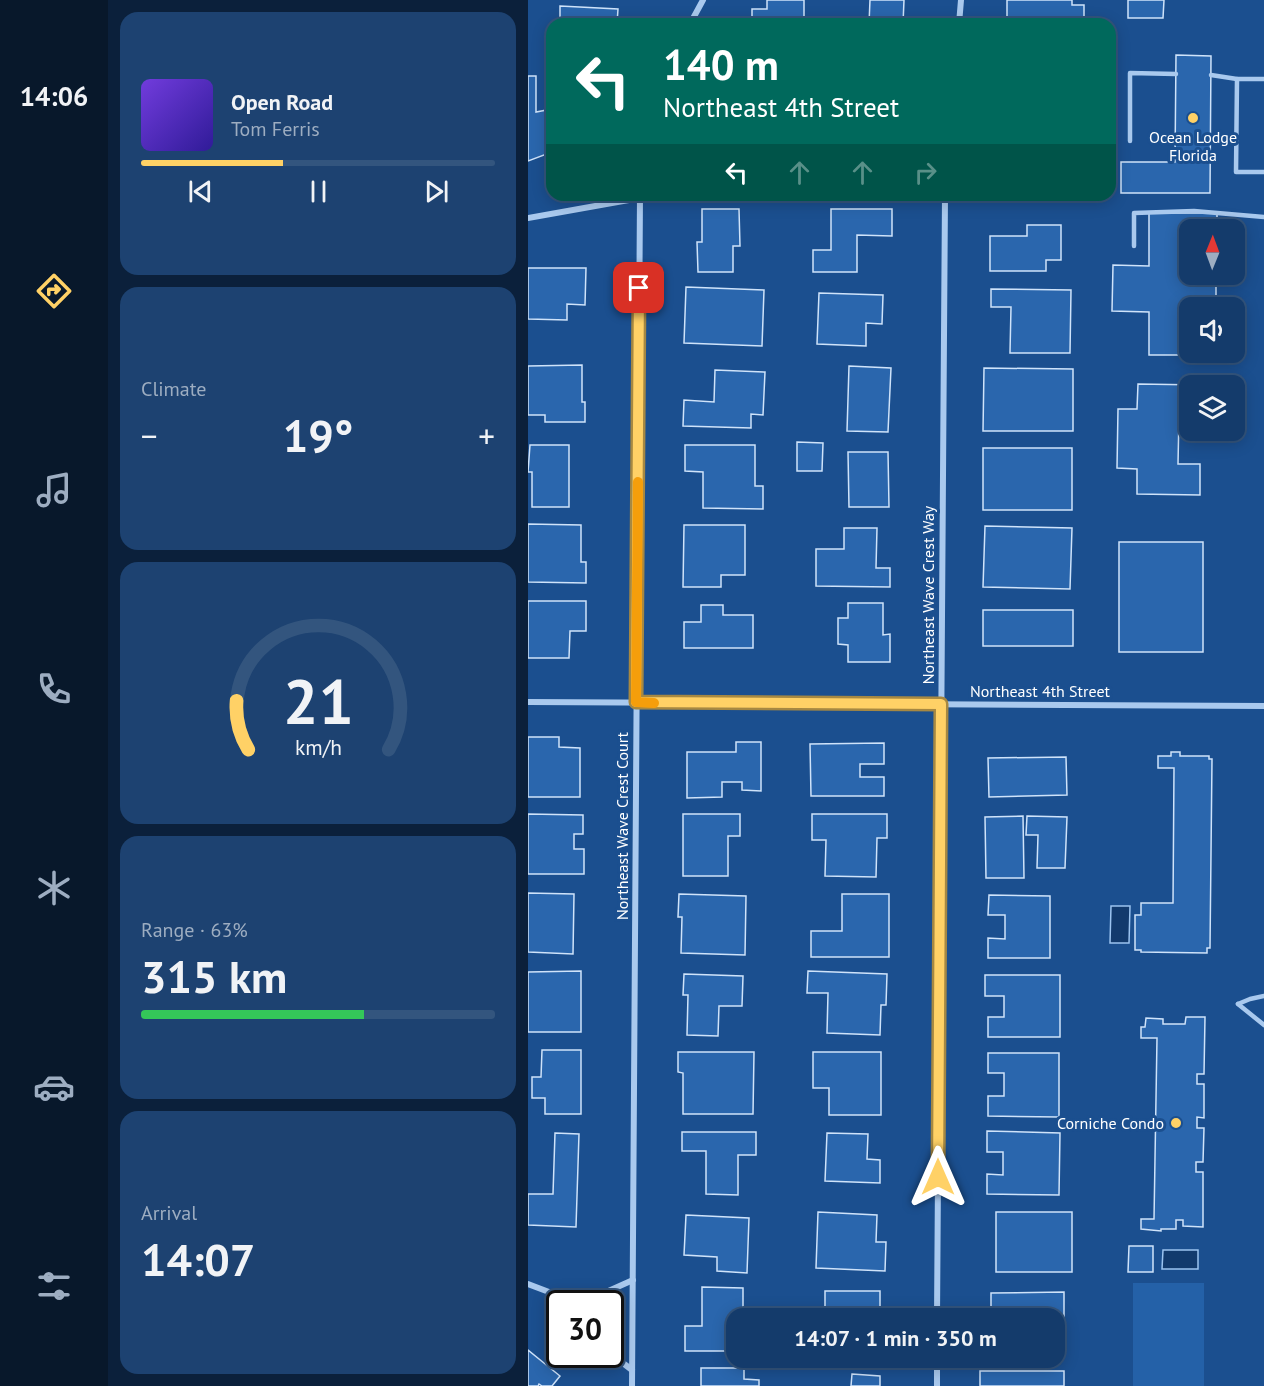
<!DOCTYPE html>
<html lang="en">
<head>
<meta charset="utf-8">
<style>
	:root { --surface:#143b6b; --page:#1d4271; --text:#f1f3f6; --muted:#9dadc1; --line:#33557e; --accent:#ffd166 }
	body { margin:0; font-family:"PT Sans",sans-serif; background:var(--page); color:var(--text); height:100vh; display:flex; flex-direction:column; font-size:22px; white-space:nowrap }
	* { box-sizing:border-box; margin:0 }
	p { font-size:20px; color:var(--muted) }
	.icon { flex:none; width:33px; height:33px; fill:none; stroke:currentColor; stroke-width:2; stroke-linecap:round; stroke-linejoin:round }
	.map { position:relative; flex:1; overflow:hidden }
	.side { display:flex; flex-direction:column; gap:12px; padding:12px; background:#0b203b; width:420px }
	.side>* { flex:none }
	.banner { position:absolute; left:18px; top:18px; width:570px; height:183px; border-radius:18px; box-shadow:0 3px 15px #0003,0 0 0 2px var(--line); background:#00695c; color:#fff; overflow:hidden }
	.needle { width:39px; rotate:1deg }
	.fabs { position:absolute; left:651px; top:219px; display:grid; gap:12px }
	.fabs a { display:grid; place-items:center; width:66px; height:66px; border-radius:12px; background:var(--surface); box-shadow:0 3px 15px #0003,0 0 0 2px var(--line); font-size:30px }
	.speed { position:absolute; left:18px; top:1290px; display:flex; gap:12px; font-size:30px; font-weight:700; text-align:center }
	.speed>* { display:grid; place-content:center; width:78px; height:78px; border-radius:50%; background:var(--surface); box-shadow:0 3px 15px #0003,0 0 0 2px var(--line); line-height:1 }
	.speed .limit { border:3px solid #111; border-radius:9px; background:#fff; color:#111 }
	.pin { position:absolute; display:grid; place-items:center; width:51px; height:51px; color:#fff; margin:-26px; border-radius:12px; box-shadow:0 3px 9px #0006 }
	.me { position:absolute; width:66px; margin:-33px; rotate:0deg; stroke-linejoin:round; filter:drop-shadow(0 0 4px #0008) }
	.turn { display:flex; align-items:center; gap:21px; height:126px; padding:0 18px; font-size:27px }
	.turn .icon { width:78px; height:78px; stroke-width:2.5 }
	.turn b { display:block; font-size:42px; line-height:51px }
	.lanes { display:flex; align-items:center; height:57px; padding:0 18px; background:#0003; justify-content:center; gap:30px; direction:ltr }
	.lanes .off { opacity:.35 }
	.big { font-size:45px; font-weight:700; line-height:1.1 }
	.side .tile { flex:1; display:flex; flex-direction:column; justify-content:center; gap:9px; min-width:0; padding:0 21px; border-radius:18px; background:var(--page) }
	.side .dial { align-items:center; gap:0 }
	.dial svg { height:156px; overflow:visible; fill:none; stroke:var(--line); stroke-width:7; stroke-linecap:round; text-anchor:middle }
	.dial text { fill:var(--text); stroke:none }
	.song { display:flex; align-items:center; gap:18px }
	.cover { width:72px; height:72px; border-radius:9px; background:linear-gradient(135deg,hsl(260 70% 55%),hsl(250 70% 35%)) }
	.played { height:6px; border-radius:3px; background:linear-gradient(90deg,var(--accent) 40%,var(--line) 40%) }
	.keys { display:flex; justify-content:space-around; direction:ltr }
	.heat { display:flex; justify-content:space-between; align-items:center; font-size:33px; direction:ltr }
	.charge { height:9px; border-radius:4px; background:linear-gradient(90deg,#34c759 63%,var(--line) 0) }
	.trip { position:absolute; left:198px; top:1308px; width:339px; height:60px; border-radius:18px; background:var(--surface); box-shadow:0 3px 15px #0003,0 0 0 2px var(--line); font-weight:700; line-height:60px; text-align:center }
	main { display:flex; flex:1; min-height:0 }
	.tabs { display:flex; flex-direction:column; width:108px; justify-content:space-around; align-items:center; background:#08182b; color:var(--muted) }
	.tabs .icon { width:42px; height:42px }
	.tabs .current { color:var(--accent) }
	.tabs b { font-size:27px; color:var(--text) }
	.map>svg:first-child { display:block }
	.green { fill:#2461a8 }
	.water { fill:#123a6d; stroke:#9cc4f0; stroke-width:1.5 }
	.building { fill:#2a66ad; stroke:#cfe3fa; stroke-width:1.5 }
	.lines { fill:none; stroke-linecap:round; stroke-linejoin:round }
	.lane { stroke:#a9c9ee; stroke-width:4.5 }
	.street { stroke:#a9c9ee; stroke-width:6 }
	.route-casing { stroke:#a68842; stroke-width:15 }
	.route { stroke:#ffd166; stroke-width:10 }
	.slow { stroke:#f59e0b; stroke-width:10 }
	.poi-dot { fill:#ffd166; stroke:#1b4f8f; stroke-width:2 }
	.labels { text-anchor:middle; stroke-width:6; stroke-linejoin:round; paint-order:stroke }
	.poi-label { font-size:16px; fill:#fff; stroke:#1b4f8f }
	.street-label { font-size:16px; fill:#fff; stroke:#1b4f8f }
</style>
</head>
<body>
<main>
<nav class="tabs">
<b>14:06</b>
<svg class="icon current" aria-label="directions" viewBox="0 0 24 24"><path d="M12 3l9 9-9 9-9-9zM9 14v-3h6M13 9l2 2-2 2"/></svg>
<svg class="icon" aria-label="music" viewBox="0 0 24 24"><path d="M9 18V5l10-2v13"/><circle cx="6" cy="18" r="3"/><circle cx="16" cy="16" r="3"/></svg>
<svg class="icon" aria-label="phone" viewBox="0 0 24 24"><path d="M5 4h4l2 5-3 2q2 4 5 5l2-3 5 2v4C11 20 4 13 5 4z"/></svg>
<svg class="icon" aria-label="climate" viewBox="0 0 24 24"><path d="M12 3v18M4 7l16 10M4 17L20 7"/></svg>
<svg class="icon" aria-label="car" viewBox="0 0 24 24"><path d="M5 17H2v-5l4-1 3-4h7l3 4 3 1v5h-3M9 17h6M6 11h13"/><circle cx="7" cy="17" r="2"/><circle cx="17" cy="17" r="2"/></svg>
<svg class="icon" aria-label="filters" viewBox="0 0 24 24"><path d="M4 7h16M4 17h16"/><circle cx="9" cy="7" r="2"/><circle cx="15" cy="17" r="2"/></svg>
</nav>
<section class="side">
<div class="tile">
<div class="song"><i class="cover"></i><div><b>Open Road</b><p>Tom Ferris</p></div></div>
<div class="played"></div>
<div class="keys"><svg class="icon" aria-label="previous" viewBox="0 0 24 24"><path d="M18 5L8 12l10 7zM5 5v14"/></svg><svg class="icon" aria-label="pause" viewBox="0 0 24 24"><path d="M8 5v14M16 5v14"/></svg><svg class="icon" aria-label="next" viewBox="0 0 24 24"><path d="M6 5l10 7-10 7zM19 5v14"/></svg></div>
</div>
<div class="tile"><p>Climate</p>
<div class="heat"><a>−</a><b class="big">19°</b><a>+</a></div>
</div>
<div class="tile dial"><svg viewBox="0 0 100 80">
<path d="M14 69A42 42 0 1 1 86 69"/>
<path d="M14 69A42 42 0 0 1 8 44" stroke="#ffd166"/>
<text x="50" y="56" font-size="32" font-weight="700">21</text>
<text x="50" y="72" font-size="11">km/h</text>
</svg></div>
<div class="tile"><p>Range · 63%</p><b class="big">315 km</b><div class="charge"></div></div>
<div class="tile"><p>Arrival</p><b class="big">14:07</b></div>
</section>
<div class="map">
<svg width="736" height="1386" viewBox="0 0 736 1386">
	<rect width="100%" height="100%" fill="#1b4f8f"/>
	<!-- green -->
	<rect class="green" x="605" y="1283" width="71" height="103"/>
	<!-- water -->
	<g class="water">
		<path d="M 583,906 L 602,906 L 601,943 L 582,943 Z"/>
		<path d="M 635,1250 L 670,1250 L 670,1269 L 634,1269 Z"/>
	</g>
	<!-- building -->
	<g class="building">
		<path d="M 239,0 L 276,0 L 276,24 L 224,24 L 224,9 L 239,9 Z"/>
		<path d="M 342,0 L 376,0 L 375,24 L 341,24 Z"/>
		<path d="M 479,0 L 544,0 L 544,5 L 556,5 L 556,24 L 479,24 Z"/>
		<path d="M 600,0 L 636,0 L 635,18 L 600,18 Z"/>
		<path d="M 32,6 L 90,9 L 89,24 L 32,24 Z"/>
		<path d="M 648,55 L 683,56 L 682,193 L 593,193 L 593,162 L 647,162 Z"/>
		<path d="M 0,76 L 8,76 L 8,112 L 24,109 L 24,152 L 0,161 Z"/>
		<path d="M 174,209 L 211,209 L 212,246 L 205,246 L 205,272 L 170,272 L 169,242 L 174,242 Z"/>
		<path d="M 303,209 L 364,209 L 364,236 L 329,235 L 329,272 L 285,272 L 285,250 L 303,250 Z"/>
		<path d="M 621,213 L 689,213 L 689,230 L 662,230 L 662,274 L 688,274 L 688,308 L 662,308 L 662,352 L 687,352 L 687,355 L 621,355 L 621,312 L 584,311 L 585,265 L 621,266 Z"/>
		<path d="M 499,225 L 533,225 L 533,260 L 518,260 L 518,271 L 462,271 L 462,236 L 499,236 Z"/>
		<path d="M 0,268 L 58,268 L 57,305 L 39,304 L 39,320 L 0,319 Z"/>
		<path d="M 158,287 L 236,290 L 234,346 L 156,343 Z"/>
		<path d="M 463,289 L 543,290 L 542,353 L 482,353 L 483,307 L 463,307 Z"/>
		<path d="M 291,293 L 355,295 L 354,324 L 338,323 L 338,346 L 289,344 Z"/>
		<path d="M 54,365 L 54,402 L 57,402 L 57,422 L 17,422 L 17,415 L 0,415 L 0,366 Z"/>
		<path d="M 321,366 L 363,368 L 360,432 L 319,431 Z"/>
		<path d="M 456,368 L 545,369 L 545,431 L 455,431 Z"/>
		<path d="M 187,370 L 237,372 L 235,415 L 223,414 L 223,428 L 155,426 L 156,400 L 186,402 Z"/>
		<path d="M 610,384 L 673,385 L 662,386 L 662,415 L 651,415 L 650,464 L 672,464 L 672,495 L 609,494 L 609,469 L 589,468 L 590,409 L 609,409 Z"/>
		<path d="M 269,442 L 295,443 L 294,471 L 269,471 Z"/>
		<path d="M 2,445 L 41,445 L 41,507 L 4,507 L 4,472 L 0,472 Z"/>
		<path d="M 157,445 L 227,445 L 227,486 L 235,486 L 235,509 L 175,508 L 175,472 L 157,471 Z"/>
		<rect x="455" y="448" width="89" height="62"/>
		<path d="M 320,452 L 360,452 L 361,507 L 321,507 Z"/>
		<path d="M 0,524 L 53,525 L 53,562 L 58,562 L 58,583 L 0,582 Z"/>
		<path d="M 156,525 L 217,525 L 217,575 L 193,575 L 193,587 L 155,587 Z"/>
		<path d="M 457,526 L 544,528 L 542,589 L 455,587 Z"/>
		<path d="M 316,528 L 349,528 L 348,568 L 362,568 L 362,587 L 288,586 L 288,549 L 316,549 Z"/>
		<rect x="591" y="542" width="84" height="110"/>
		<path d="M 0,601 L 58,601 L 58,631 L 42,631 L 41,658 L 0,658 Z"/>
		<path d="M 320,603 L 355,603 L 355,635 L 362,634 L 362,662 L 320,662 L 320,645 L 310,644 L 310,618 L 320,618 Z"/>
		<path d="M 173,605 L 195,605 L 195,615 L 225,615 L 225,648 L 156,648 L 156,622 L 173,622 Z"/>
		<rect x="455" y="610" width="90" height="36"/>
		<path d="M 0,737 L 31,737 L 31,747 L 52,748 L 52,797 L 0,797 Z"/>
		<path d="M 208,742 L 233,742 L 233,791 L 214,790 L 214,782 L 194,782 L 194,797 L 159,798 L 159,752 L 208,752 Z"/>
		<path d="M 356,743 L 356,764 L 332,764 L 332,777 L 356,777 L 356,796 L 283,796 L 282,744 Z"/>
		<path d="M 643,752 L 652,752 L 652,756 L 681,756 L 681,759 L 684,759 L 682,948 L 679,948 L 679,953 L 613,952 L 613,950 L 607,950 L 607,915 L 613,915 L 613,903 L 645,903 L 646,768 L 630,768 L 630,756 L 643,756 Z"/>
		<path d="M 538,757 L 539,795 L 461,797 L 460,758 Z"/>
		<path d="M 0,814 L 55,815 L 55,834 L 46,834 L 46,849 L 56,849 L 56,874 L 0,874 Z"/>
		<path d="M 155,814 L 212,814 L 212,836 L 200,836 L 200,876 L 155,876 Z"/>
		<path d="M 284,814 L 359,814 L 359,838 L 349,838 L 348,877 L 297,876 L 298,840 L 284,840 Z"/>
		<path d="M 495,816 L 496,878 L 458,878 L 457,817 Z"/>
		<path d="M 499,816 L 539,817 L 537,868 L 509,868 L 510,835 L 498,835 Z"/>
		<path d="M 0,893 L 46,894 L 45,954 L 0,952 Z"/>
		<path d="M 151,894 L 218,896 L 217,955 L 153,953 L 154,917 L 150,917 Z"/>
		<path d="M 314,894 L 361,894 L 361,957 L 283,957 L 283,931 L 314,931 Z"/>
		<path d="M 461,895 L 522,896 L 522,958 L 460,958 L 460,938 L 477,939 L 477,915 L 460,915 Z"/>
		<path d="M 53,971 L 53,1032 L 0,1032 L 0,972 Z"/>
		<path d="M 280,971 L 359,974 L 358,1005 L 353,1005 L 352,1035 L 299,1033 L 300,993 L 279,993 Z"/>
		<path d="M 156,974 L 215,976 L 214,1006 L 191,1006 L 190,1036 L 159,1035 L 160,995 L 155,995 Z"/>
		<path d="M 457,975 L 532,975 L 532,1037 L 460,1037 L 460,1017 L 476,1017 L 476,996 L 457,996 Z"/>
		<path d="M 658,1017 L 677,1017 L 676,1074 L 669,1074 L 669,1084 L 676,1084 L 676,1118 L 669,1117 L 669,1128 L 676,1128 L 675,1162 L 668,1162 L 668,1172 L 675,1172 L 675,1227 L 655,1226 L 655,1220 L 648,1220 L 648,1229 L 633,1229 L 633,1231 L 613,1229 L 613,1219 L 626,1219 L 629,1038 L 613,1038 L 613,1027 L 617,1027 L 618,1018 L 635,1019 L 635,1024 L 657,1024 Z"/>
		<path d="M 14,1050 L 53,1050 L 53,1114 L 17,1114 L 17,1098 L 4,1098 L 4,1077 L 13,1077 Z"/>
		<path d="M 150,1052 L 226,1052 L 225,1114 L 155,1114 L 155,1073 L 150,1072 Z"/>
		<path d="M 285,1052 L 353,1052 L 353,1115 L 301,1115 L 301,1088 L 285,1088 Z"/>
		<path d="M 460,1053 L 531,1053 L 531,1117 L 460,1116 L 460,1096 L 476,1096 L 476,1073 L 460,1073 Z"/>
		<path d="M 459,1131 L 532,1133 L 531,1195 L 459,1194 L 459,1174 L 475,1175 L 475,1152 L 459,1152 Z"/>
		<path d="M 154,1132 L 228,1132 L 228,1155 L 210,1155 L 210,1195 L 178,1194 L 178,1151 L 154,1151 Z"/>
		<path d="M 27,1133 L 51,1134 L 48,1227 L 0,1225 L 0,1194 L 25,1194 Z"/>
		<path d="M 299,1133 L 340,1134 L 339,1159 L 352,1160 L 352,1183 L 297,1181 Z"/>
		<path d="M 290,1212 L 349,1215 L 348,1242 L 358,1242 L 357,1271 L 288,1268 Z"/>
		<rect x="468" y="1212" width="76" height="60"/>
		<path d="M 158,1215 L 221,1218 L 219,1273 L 189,1271 L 189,1257 L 156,1255 Z"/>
		<path d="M 601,1246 L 625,1246 L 625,1272 L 600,1272 Z"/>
		<path d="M 174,1287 L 215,1288 L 215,1318 L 208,1318 L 208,1351 L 157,1351 L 157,1326 L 174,1326 Z"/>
		<rect x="297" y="1291" width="55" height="27"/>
		<path d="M 536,1292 L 536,1354 L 526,1354 L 526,1318 L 480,1318 L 480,1315 L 463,1315 L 463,1293 Z"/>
		<path d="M 0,1350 L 32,1376 L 24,1386 L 14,1386 L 11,1384 L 10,1386 L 0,1386 Z"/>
		<path d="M 173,1368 L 216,1368 L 216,1379 L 231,1380 L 231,1386 L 173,1386 Z"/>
		<rect x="452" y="1371" width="84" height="15"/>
		<path d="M 324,1374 L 352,1376 L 352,1386 L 323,1386 Z"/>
	</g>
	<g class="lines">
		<!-- lane -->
		<g class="lane">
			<path d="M 683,75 L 709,79"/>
			<path d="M 736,79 L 709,79 L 708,172 L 736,172"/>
			<path d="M 602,141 L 602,73 L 648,74"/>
			<path d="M 606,246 L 606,213 L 666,211 L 736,217"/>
			<path d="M 710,1004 L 736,1025"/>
			<path d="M 710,1004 L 722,999 L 736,996"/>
		</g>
		<!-- street -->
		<g class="street">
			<path d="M 162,24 L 175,0"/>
			<path d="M 431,24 L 433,0"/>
			<path d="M 0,218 L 112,198"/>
			<path d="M 0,702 L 736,706"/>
			<path d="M 0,1284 L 21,1292 L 39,1304 L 67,1297 L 105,1280"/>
			<path d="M 409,1318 L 417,195"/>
			<path d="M 82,1350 L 91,1360 L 104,1370"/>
			<path d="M 104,1386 L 112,195"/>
			<path d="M 409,1386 L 409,1358"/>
		</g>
	</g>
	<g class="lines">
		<defs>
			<path id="route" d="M 111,288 L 108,702 L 413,704 L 410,1177"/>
		</defs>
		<!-- route casing -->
		<use href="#route" class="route-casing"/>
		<!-- route -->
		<use href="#route" class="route"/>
		<!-- slow -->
		<path class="slow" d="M 110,482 L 108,702 L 126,703"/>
	</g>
	<!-- markers -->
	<g class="poi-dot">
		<circle cx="665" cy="118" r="6"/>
		<circle cx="648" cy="1123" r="6"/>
	</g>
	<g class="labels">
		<!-- poi labels -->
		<g class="poi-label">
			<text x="665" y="143">Ocean Lodge<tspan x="665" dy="18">Florida</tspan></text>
			<text x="636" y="1129" text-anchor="end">Corniche Condo</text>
		</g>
		<!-- street labels -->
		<g class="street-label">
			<text transform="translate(400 595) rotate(-90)" y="6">Northeast Wave Crest Way</text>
			<text x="512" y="697">Northeast 4th Street</text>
			<text transform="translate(94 826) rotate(-90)" y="6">Northeast Wave Crest Court</text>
		</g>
	</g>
</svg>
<div class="fabs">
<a><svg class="needle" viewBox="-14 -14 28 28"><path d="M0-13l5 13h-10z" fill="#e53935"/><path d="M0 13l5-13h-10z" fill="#9dadc1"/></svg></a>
<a><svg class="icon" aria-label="sound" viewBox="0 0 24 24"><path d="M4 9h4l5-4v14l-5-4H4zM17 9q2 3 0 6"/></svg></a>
<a><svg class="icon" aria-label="layers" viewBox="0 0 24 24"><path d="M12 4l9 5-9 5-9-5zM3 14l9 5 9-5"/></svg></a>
</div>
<div class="speed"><div class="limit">30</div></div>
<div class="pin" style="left:111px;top:288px;background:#d93025"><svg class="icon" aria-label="arrive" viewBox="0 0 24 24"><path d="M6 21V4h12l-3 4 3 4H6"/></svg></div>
<svg class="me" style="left:410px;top:1177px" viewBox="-20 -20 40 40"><path d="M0-17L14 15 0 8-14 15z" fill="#ffd166" stroke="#fff" stroke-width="4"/></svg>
<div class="trip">14:07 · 1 min · 350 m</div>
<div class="banner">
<div class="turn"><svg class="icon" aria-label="left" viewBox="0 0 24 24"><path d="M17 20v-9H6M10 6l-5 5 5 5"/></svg><div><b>140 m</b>Northeast 4th Street</div></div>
<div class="lanes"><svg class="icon" aria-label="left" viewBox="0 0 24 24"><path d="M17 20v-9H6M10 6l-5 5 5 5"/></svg><svg class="icon off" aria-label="ahead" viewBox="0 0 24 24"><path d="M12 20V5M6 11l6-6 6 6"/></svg><svg class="icon off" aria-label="ahead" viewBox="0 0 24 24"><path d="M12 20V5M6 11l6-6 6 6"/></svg><svg class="icon off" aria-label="right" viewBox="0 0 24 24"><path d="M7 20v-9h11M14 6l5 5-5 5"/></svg></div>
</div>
</div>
</main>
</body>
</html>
